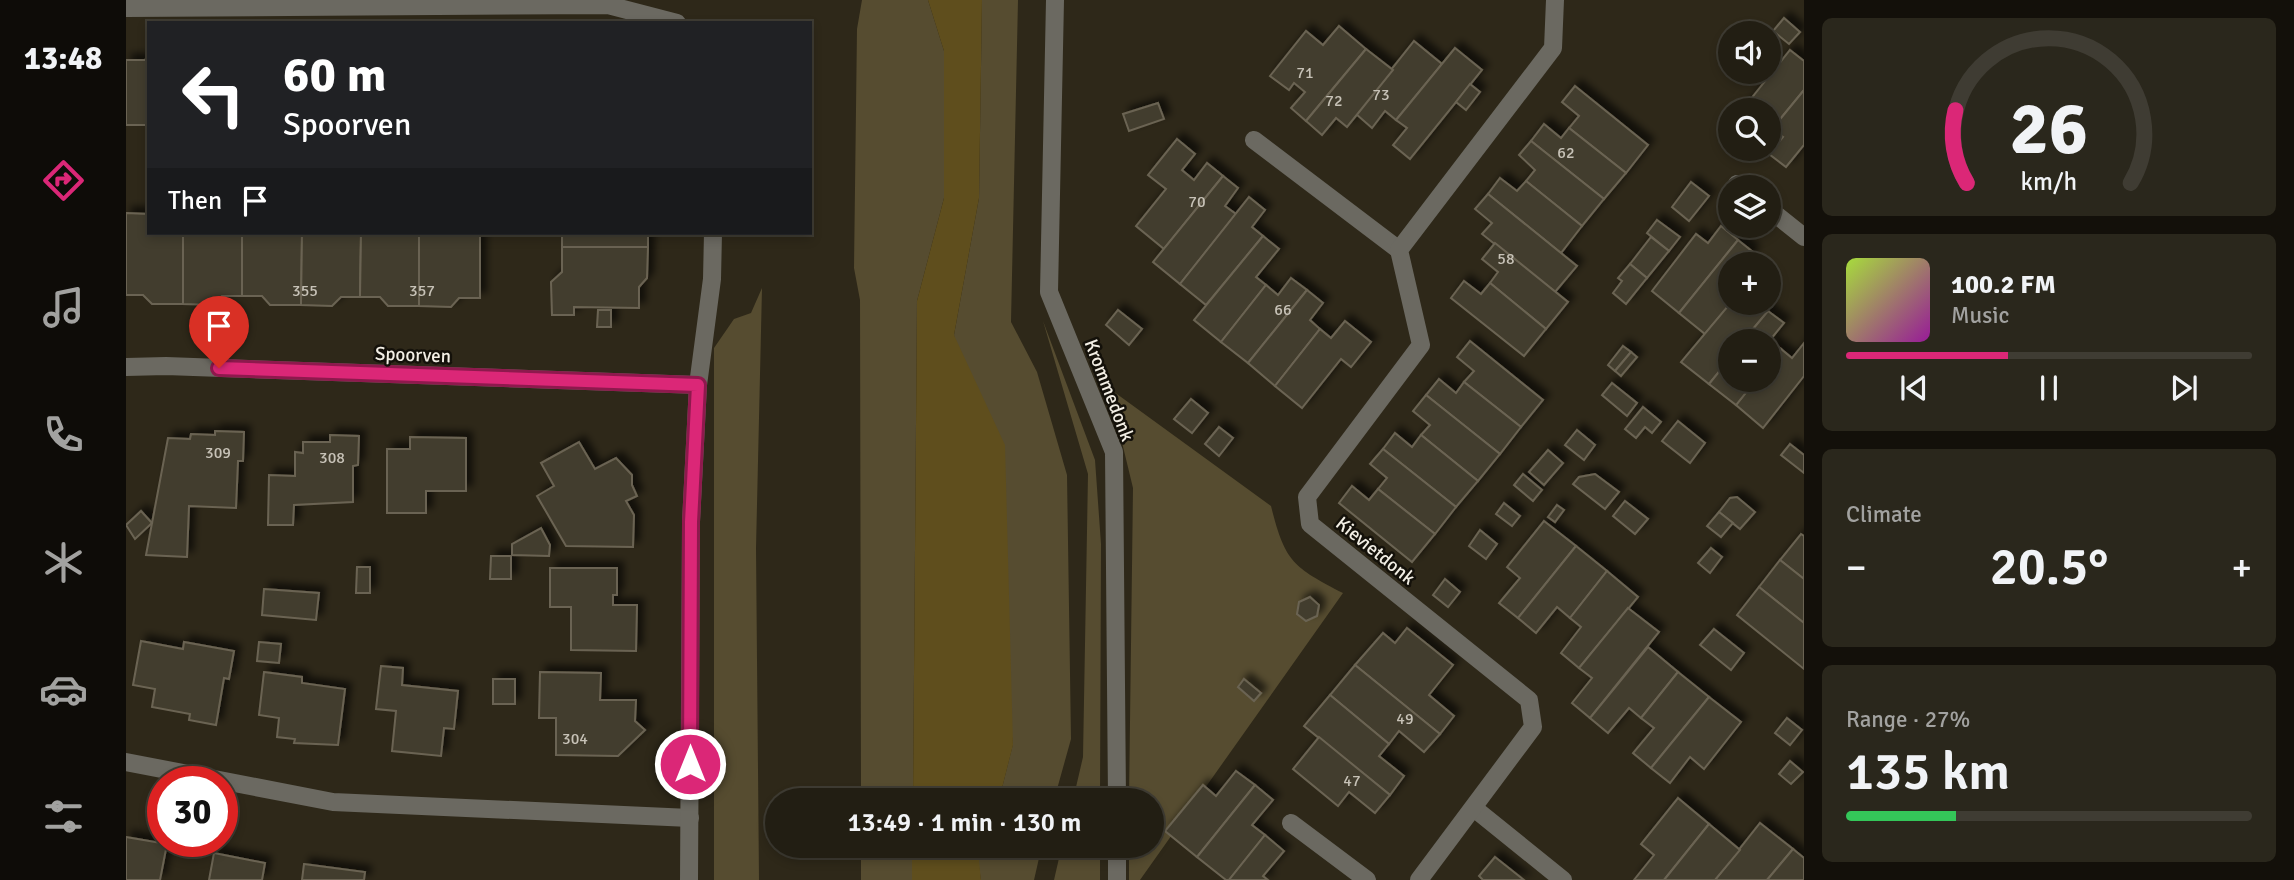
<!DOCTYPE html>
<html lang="en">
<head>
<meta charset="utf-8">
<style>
	:root { --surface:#221e13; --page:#2a271c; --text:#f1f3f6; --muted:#a2a2a0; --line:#3f3c33; --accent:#db2777 }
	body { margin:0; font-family:Signika,sans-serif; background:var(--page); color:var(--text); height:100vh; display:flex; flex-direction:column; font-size:26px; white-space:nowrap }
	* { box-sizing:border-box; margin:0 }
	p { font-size:23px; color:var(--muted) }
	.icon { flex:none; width:38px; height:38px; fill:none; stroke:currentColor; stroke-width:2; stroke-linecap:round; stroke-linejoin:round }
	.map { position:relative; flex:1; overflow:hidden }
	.sheet { display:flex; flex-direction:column; gap:18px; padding:18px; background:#13100a; width:490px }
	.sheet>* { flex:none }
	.top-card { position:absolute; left:21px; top:21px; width:665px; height:214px; border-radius:0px; box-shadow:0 4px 10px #0003,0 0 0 2px var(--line); background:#202124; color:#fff; overflow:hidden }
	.tools { position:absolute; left:1592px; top:21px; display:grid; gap:14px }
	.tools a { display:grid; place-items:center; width:63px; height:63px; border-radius:50%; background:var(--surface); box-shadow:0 4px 10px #0003,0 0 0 2px var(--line); font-size:35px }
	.speed { position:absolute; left:21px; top:766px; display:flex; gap:14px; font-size:35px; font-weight:700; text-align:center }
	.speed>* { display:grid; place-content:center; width:91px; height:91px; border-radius:50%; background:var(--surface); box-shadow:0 4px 10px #0003,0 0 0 2px var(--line); line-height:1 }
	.speed .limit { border:10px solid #d22; background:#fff; color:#111 }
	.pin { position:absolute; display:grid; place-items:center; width:60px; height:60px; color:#fff; margin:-72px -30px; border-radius:50% 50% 50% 0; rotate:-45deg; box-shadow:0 0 7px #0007 }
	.pin .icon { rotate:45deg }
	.me { position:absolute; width:77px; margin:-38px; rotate:0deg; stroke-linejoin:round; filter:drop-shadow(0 0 5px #0008) }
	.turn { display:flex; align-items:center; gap:24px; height:147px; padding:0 21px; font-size:32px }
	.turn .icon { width:91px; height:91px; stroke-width:2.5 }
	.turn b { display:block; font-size:49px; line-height:60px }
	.then { display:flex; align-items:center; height:66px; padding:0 21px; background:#0003; gap:14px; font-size:26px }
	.big { font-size:52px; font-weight:600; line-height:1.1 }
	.sheet .card { flex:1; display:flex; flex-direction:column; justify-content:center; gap:10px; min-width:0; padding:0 24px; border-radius:10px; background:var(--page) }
	.sheet .dial { align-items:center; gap:0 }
	.dial svg { height:182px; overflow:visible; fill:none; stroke:var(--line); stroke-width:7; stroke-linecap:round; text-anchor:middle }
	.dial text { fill:var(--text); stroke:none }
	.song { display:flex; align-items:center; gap:21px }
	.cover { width:84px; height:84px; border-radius:10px; background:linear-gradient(135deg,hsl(80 70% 55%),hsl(300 70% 35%)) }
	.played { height:7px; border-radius:4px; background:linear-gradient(90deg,var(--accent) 40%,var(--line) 40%) }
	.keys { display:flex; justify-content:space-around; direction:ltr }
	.heat { display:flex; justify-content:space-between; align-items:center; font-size:38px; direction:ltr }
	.charge { height:10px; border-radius:5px; background:linear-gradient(90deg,#34c759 27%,var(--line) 0) }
	.trip { position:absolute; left:639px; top:788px; width:399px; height:70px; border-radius:35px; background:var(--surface); box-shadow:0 4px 10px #0003,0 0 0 2px var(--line); font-weight:600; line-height:70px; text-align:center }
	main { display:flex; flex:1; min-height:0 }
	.dock { display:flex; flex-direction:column; width:126px; justify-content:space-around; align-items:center; background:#0e0c08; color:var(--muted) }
	.dock .icon { width:49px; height:49px }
	.dock .active { color:var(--accent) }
	.dock b { font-size:32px; color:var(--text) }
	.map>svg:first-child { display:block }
	.green { fill:#564c30 }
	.water { fill:#5f4e1d }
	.building { fill:#433d2d; stroke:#6b6453; stroke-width:2; filter:url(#shadow) }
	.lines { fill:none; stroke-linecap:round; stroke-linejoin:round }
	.minor { stroke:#6b6961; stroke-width:18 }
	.route-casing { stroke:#8e194d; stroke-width:18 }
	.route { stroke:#db2777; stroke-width:12 }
	.labels { text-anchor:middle; stroke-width:5; stroke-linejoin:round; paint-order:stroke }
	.number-label { font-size:16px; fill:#c7c2b7 }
	.street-label { font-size:19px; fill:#f3efe5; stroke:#14110a }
</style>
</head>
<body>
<main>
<nav class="dock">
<b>13:48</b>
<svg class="icon active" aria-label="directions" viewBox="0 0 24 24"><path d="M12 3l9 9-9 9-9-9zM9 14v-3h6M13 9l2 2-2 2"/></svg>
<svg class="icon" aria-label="music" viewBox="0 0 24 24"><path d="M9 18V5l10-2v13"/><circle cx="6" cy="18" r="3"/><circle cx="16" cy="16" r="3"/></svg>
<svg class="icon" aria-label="phone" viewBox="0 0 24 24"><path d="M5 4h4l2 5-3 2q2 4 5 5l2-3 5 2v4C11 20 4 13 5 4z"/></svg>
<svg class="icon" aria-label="climate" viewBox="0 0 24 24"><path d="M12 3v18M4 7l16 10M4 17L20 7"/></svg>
<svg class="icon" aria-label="car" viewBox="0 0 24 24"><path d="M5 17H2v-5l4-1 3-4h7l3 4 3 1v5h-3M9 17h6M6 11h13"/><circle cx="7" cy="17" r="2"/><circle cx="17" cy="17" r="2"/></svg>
<svg class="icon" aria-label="filters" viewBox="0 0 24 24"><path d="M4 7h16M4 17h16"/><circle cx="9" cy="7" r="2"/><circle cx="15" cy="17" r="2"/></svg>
</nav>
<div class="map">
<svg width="1678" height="880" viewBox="0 0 1678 880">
	<defs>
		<filter id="shadow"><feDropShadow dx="6" dy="-6" stdDeviation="3.5" flood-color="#0009"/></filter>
	</defs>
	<rect width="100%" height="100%" fill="#2e2819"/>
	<!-- green -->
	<g class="green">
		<path d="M 736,0 L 802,0 L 818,51 L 818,198 L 791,301 L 787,800 L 735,800 L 734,300 L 728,268 L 731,29 Z"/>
		<path d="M 856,0 L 892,0 L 885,322 L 911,372 L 941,475 L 945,739 L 928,800 L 873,800 L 887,744 L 828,335 L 853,198 Z"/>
		<path d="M 636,288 L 630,548 L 633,880 L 588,880 L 588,348 L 608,319 L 625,313 Z"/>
		<path d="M 917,321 L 969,460 L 975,544 L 974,800 L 947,800 L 957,757 L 962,474 Z"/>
		<path d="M 973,381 L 1145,506 C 1159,562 1167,567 1217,593 L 1014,880 L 1003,880 L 1003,845 L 1026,845 L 1026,800 L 1003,800 L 1007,488 L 993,430 Z"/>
		<rect x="735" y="845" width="51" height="35"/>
		<path d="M 858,845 L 916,845 L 908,880 L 855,880 L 852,861 Z"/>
		<path d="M 936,845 L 974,845 L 974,880 L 928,880 Z"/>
	</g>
	<!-- water -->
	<g class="water">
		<path d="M 802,0 L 856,0 L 853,198 L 828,335 L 879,445 L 887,745 L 873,800 L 787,800 L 791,301 L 818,198 L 818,51 Z"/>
		<path d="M 786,845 L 858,845 L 853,861 L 855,880 L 786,880 Z"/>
	</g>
	<!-- building -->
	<g class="building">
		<path d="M 1658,18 L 1674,32 L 1663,44 L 1647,31 Z"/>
		<path d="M 1213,26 L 1240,49 L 1180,121 L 1165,108 L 1179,92 L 1168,83 L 1163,90 L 1144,76 L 1180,31 L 1197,45 Z"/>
		<path d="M 1288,41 L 1316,64 L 1270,120 L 1259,111 L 1246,128 L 1230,114 Z"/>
		<path d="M 1329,48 L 1356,70 L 1284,159 L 1267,145 L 1281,128 L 1270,120 Z"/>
		<path d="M 1240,49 L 1267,70 L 1221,127 L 1210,118 L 1196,135 L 1180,121 Z"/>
		<path d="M 1664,50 L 1678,61 L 1678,90 L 1646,129 L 1643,126 L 1643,110 L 1616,110 Z"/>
		<path d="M 23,56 L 23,125 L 0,125 L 0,60 L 19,60 Z"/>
		<path d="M 1344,84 L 1354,92 L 1340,110 L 1330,102 Z"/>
		<path d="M 1449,86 L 1522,145 L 1500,173 L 1443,128 L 1453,116 L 1436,102 Z"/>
		<path d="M 1678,90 L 1678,145 L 1660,167 L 1643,154 L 1657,137 L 1646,129 Z"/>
		<path d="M 1032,103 L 1038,119 L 1003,131 L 997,114 Z"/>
		<path d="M 1418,124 L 1435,138 L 1443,128 L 1500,173 L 1478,199 L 1405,141 Z"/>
		<path d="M 1051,139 L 1069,154 L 1056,170 L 1068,180 L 1081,163 L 1097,176 L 1038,249 L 1010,226 L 1040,189 L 1022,175 Z"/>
		<path d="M 1405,141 L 1478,199 L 1456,226 L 1400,181 L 1409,170 L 1393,155 Z"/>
		<path d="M 1097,176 L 1112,188 L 1099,206 L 1110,214 L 1054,284 L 1027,262 Z"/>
		<path d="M 1374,178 L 1391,191 L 1400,181 L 1456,226 L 1435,253 L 1362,194 Z"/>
		<path d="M 1565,182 L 1583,196 L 1563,221 L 1546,207 Z"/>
		<path d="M 1362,194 L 1451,266 L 1429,292 L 1356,234 L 1366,223 L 1349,209 Z"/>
		<path d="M 1123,197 L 1139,210 L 1126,227 L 1137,236 L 1080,305 L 1054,284 Z"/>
		<path d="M 0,213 L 23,214 L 23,233 L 57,233 L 57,304 L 26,304 L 17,295 L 0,295 Z"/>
		<path d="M 1531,220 L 1554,237 L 1543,251 L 1521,233 Z"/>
		<path d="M 1595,226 L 1612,240 L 1553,313 L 1526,291 L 1570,234 L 1582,243 Z"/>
		<path d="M 57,233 L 116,233 L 116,296 L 96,296 L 88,305 L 57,304 Z"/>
		<path d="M 116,233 L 176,233 L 175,305 L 144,305 L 136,296 L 116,296 Z"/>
		<path d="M 176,233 L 235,233 L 234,297 L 215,297 L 206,306 L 175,305 Z"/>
		<path d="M 235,233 L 293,233 L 293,306 L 262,306 L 254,297 L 234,297 Z"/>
		<path d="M 293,233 L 354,233 L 354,298 L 333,298 L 325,307 L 293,306 Z"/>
		<rect x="436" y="233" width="86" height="14"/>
		<path d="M 1137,236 L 1153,249 L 1130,277 L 1140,285 L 1095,342 L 1068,320 Z"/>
		<path d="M 1525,237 L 1543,251 L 1521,278 L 1504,264 Z"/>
		<path d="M 1612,240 L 1627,252 L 1617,264 L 1605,264 L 1605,303 L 1579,334 L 1553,313 Z"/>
		<path d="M 1369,243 L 1442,302 L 1420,329 L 1364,283 L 1372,272 L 1356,259 Z"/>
		<path d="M 436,247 L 522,247 L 521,278 L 513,287 L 513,308 L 448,307 L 448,315 L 426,315 L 425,282 L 436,272 Z"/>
		<path d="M 1504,264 L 1521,278 L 1500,304 L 1487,293 L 1496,281 L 1492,278 Z"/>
		<path d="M 1165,278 L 1181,290 L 1122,363 L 1095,342 L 1140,285 L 1152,295 Z"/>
		<path d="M 1338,281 L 1355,294 L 1364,283 L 1420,329 L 1398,356 L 1325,298 Z"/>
		<path d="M 1181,290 L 1197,303 L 1184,320 L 1194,329 L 1149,386 L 1122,363 Z"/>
		<path d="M 1622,303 L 1632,303 L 1642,311 L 1617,341 L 1605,341 L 1605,357 L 1583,384 L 1555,362 L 1602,306 L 1613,314 Z"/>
		<path d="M 472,310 L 485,310 L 485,327 L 471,327 Z"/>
		<path d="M 992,310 L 1016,329 L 1003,345 L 980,325 Z"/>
		<path d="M 1642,311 L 1658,323 L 1644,340 L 1655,349 L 1643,364 L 1643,341 L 1617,341 Z"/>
		<path d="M 1219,321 L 1245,342 L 1225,367 L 1215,359 L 1176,408 L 1149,386 L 1194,329 L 1205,338 Z"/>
		<path d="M 1344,341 L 1417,400 L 1395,427 L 1338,382 L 1348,371 L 1331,357 Z"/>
		<path d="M 1678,343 L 1678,376 L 1637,428 L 1610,405 L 1630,380 L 1643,380 L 1643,364 L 1655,349 L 1666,358 Z"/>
		<path d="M 1497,346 L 1505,352 L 1489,371 L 1482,365 Z"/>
		<path d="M 1505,352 L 1511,357 L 1495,376 L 1489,371 Z"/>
		<path d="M 1605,357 L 1605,380 L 1630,380 L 1610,405 L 1583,384 Z"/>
		<path d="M 1313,379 L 1330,393 L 1338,382 L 1395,427 L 1374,454 L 1300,395 Z"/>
		<path d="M 1486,383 L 1511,403 L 1501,416 L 1476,395 Z"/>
		<path d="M 1300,395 L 1374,454 L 1352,481 L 1295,435 L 1304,425 L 1287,411 Z"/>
		<path d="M 1065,399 L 1082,413 L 1066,433 L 1048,419 Z"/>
		<path d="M 1517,407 L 1535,422 L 1526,433 L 1519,427 L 1510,438 L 1499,429 Z"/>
		<path d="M 1552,421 L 1579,443 L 1564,463 L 1536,441 Z"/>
		<path d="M 1093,427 L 1107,438 L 1093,456 L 1079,444 Z"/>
		<path d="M 1451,430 L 1469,445 L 1458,460 L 1439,445 Z"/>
		<path d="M 89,431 L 118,432 L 117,461 L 112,461 L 110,508 L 63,506 L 61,557 L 20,555 L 42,438 L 64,439 L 65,434 L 89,435 Z"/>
		<path d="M 1269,433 L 1286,447 L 1295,435 L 1352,481 L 1330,507 L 1257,449 Z"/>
		<path d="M 204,435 L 233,436 L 232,465 L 227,466 L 227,502 L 168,505 L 167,525 L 142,525 L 143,475 L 169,476 L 169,452 L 177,453 L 177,442 L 204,442 Z"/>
		<path d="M 284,437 L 340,438 L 340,491 L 300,491 L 300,513 L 261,513 L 261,449 L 284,449 Z"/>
		<path d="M 453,442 L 469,469 L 490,458 L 506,475 L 506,485 L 511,496 L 500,501 L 508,515 L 507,547 L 440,546 L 411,496 L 428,486 L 415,463 Z"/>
		<path d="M 1664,444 L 1678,455 L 1678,473 L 1655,455 Z"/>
		<path d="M 1257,449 L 1330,507 L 1309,534 L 1252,489 L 1261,478 L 1244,464 Z"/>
		<path d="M 1422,450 L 1437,463 L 1418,485 L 1403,472 Z"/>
		<path d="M 1397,474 L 1416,490 L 1407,501 L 1388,485 Z"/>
		<path d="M 1469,474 L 1493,492 L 1479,509 L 1447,484 L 1453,477 Z"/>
		<path d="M 1226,486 L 1243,500 L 1252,489 L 1309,534 L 1286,562 L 1213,503 Z"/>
		<path d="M 1611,497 L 1629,512 L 1614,529 L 1593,512 L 1604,498 Z"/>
		<path d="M 1499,501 L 1522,519 L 1509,534 L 1487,516 Z"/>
		<path d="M 1378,503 L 1394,516 L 1386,526 L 1370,514 Z"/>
		<path d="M 1431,505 L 1438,510 L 1429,522 L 1422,517 Z"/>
		<path d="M 15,511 L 26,523 L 9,539 L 0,525 Z"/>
		<path d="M 1593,512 L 1607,523 L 1595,537 L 1581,526 Z"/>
		<path d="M 1418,521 L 1450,546 L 1392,618 L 1373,603 L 1394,578 L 1381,567 Z"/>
		<path d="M 415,528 L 424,545 L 423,556 L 386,555 L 386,544 Z"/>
		<path d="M 1354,530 L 1371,544 L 1360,559 L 1343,546 Z"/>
		<path d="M 1675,534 L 1678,536 L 1678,579 L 1654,560 Z"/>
		<path d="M 1450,546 L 1481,571 L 1444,618 L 1431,607 L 1410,633 L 1392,618 Z"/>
		<path d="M 1585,548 L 1596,557 L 1584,573 L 1572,563 Z"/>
		<path d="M 365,556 L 385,556 L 385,579 L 364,579 Z"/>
		<path d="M 1654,560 L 1678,579 L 1678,623 L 1633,587 Z"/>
		<path d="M 231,567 L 244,567 L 244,593 L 230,593 Z"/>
		<path d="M 424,568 L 491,568 L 491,595 L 487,595 L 487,605 L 511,605 L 510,651 L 445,650 L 445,607 L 424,607 Z"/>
		<path d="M 1481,571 L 1512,597 L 1453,668 L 1435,653 L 1455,627 L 1444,618 Z"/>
		<path d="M 1319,579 L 1334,592 L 1322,607 L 1307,595 Z"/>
		<path d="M 1633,587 L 1678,623 L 1678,669 L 1611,615 Z"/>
		<path d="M 138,589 L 193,593 L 190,620 L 136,615 Z"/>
		<path d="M 1184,597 L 1193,605 L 1191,616 L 1180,621 L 1171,614 L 1173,602 Z"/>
		<path d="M 1502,608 L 1533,632 L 1464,718 L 1446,703 L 1466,678 L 1453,668 Z"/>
		<path d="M 1281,628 L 1327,665 L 1303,695 L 1328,716 L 1314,734 L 1229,665 L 1257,633 L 1269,643 Z"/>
		<path d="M 1588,629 L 1618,653 L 1605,670 L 1574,645 Z"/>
		<path d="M 15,641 L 57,649 L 58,642 L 108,651 L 103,679 L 98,678 L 90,725 L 63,720 L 64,714 L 26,707 L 29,689 L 7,685 Z"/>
		<path d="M 133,642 L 155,644 L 153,663 L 131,661 Z"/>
		<path d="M 1522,647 L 1552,672 L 1515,718 L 1503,708 L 1482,733 L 1464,718 Z"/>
		<path d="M 1229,665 L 1314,734 L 1298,752 L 1273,731 L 1263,744 L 1204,695 Z"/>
		<path d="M 255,666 L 277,668 L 276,685 L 332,691 L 328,729 L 318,728 L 315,756 L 266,751 L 270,711 L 250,709 Z"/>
		<path d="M 138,672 L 176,677 L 176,683 L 219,689 L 212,745 L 168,743 L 169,739 L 151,737 L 153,718 L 133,715 Z"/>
		<path d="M 414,672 L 475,673 L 474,700 L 510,700 L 509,721 L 519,730 L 492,756 L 430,755 L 430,718 L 413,718 Z"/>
		<path d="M 1552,672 L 1583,697 L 1525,768 L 1507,753 L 1528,728 L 1515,718 Z"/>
		<rect x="367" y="679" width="22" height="25"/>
		<path d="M 1118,679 L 1135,693 L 1128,701 L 1112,687 Z"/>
		<path d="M 1204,695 L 1263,744 L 1253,756 L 1278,776 L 1264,795 L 1178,726 Z"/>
		<path d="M 1583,697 L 1615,722 L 1578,769 L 1564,757 L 1544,783 L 1525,768 Z"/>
		<path d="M 1661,718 L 1676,730 L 1664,745 L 1649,733 Z"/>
		<path d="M 1193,737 L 1264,795 L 1249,813 L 1223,792 L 1212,806 L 1167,769 Z"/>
		<path d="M 1664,761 L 1677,772 L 1665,784 L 1653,774 Z"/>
		<path d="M 1110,771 L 1129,785 L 1071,857 L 1039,831 L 1077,785 L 1090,796 Z"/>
		<path d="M 1129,785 L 1147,800 L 1126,825 L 1139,835 L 1103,880 L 1100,880 L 1071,857 Z"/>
		<path d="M 1552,798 L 1583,824 L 1538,880 L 1508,880 L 1528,855 L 1515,844 Z"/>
		<path d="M 1634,823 L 1667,849 L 1641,880 L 1589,880 Z"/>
		<path d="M 1583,824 L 1614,850 L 1589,880 L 1538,880 Z"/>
		<path d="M 1139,835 L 1158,851 L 1137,876 L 1142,880 L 1103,880 Z"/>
		<path d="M 0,837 L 41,844 L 34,880 L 0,880 Z"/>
		<path d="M 1667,849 L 1678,858 L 1678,880 L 1641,880 Z"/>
		<path d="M 88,853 L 139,863 L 136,880 L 83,880 Z"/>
		<path d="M 1369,857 L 1398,880 L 1357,880 L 1353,876 Z"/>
		<path d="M 178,864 L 239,872 L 238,880 L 176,880 Z"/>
	</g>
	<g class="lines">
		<!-- minor -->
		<g class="minor">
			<path d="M 929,0 L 923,292 L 988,452 L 991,800"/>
			<path d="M 0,8 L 482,5 L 551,23"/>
			<path d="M 1128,140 L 1273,250"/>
			<path d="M 1611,184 L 1616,187"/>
			<path d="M 1643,209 L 1678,237"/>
			<path d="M 0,367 L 40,366 L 572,385"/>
			<path d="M 0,762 L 207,802 L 564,818"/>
			<path d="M 1349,809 L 1437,880"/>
			<path d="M 1165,823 L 1241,880"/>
			<path d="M 991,845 L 991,880"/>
			<path d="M 563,880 L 565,522 L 572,385 L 586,279 L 587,233"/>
			<path d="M 1293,880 L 1407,727 L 1403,700 L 1184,524 L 1181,497 L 1295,345 L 1273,250 L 1427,48 L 1429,0"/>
		</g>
	</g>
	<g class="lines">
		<defs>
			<path id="route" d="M 93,368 L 572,385 L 565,522 L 564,764"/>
		</defs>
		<!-- route casing -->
		<use href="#route" class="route-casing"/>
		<!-- route -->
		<use href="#route" class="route"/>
	</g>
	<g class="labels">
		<!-- number labels -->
		<g class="number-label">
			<text x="1179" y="78">71</text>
			<text x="1255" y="100">73</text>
			<text x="1208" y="106">72</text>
			<text x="1440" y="158">62</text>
			<text x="1071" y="207">70</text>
			<text x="1380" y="264">58</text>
			<text x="179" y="296">355</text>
			<text x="296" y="296">357</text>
			<text x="1157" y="315">66</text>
			<text x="92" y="458">309</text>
			<text x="206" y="463">308</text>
			<text x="1279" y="724">49</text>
			<text x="449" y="744">304</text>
			<text x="1226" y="786">47</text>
		</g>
		<!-- street labels -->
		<g class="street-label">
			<text transform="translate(287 354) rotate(2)" y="7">Spoorven</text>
			<text transform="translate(984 390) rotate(69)" y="7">Krommedonk</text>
			<text transform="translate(1250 550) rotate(39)" y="7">Kievietdonk</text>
		</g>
	</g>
</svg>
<div class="tools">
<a><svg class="icon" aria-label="sound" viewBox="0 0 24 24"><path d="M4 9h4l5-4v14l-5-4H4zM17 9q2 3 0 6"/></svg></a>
<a><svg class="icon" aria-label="search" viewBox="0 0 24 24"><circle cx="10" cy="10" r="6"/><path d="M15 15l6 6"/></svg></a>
<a><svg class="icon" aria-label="layers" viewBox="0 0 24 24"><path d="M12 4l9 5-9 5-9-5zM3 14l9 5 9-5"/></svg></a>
<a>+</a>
<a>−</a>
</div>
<div class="speed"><div class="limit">30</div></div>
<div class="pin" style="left:93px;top:368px;background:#d93025"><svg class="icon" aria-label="arrive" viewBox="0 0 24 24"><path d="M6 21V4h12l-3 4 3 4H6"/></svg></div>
<svg class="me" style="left:564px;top:764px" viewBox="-20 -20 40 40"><circle r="17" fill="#db2777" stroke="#fff" stroke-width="3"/><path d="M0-11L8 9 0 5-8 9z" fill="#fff"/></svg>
<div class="trip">13:49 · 1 min · 130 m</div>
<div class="top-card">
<div class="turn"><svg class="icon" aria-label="left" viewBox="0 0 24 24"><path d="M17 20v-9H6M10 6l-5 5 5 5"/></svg><div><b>60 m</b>Spoorven</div></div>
<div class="then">Then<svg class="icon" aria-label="arrive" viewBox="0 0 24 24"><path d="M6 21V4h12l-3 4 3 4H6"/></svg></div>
</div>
</div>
<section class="sheet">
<div class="card dial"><svg viewBox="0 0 100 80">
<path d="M14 69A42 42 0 1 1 86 69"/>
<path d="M14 69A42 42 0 0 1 9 37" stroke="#db2777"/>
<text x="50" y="56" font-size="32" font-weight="700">26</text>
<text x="50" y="72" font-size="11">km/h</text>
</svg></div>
<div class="card">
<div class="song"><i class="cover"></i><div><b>100.2 FM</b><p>Music</p></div></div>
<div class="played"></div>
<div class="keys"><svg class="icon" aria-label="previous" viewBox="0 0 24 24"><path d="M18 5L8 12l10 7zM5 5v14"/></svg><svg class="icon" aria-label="pause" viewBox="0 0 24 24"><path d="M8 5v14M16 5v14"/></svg><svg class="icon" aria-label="next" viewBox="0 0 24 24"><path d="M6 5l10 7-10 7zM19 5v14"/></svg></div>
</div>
<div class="card"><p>Climate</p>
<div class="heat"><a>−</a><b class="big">20.5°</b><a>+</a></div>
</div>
<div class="card"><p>Range · 27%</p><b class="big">135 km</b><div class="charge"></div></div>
</section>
</main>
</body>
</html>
